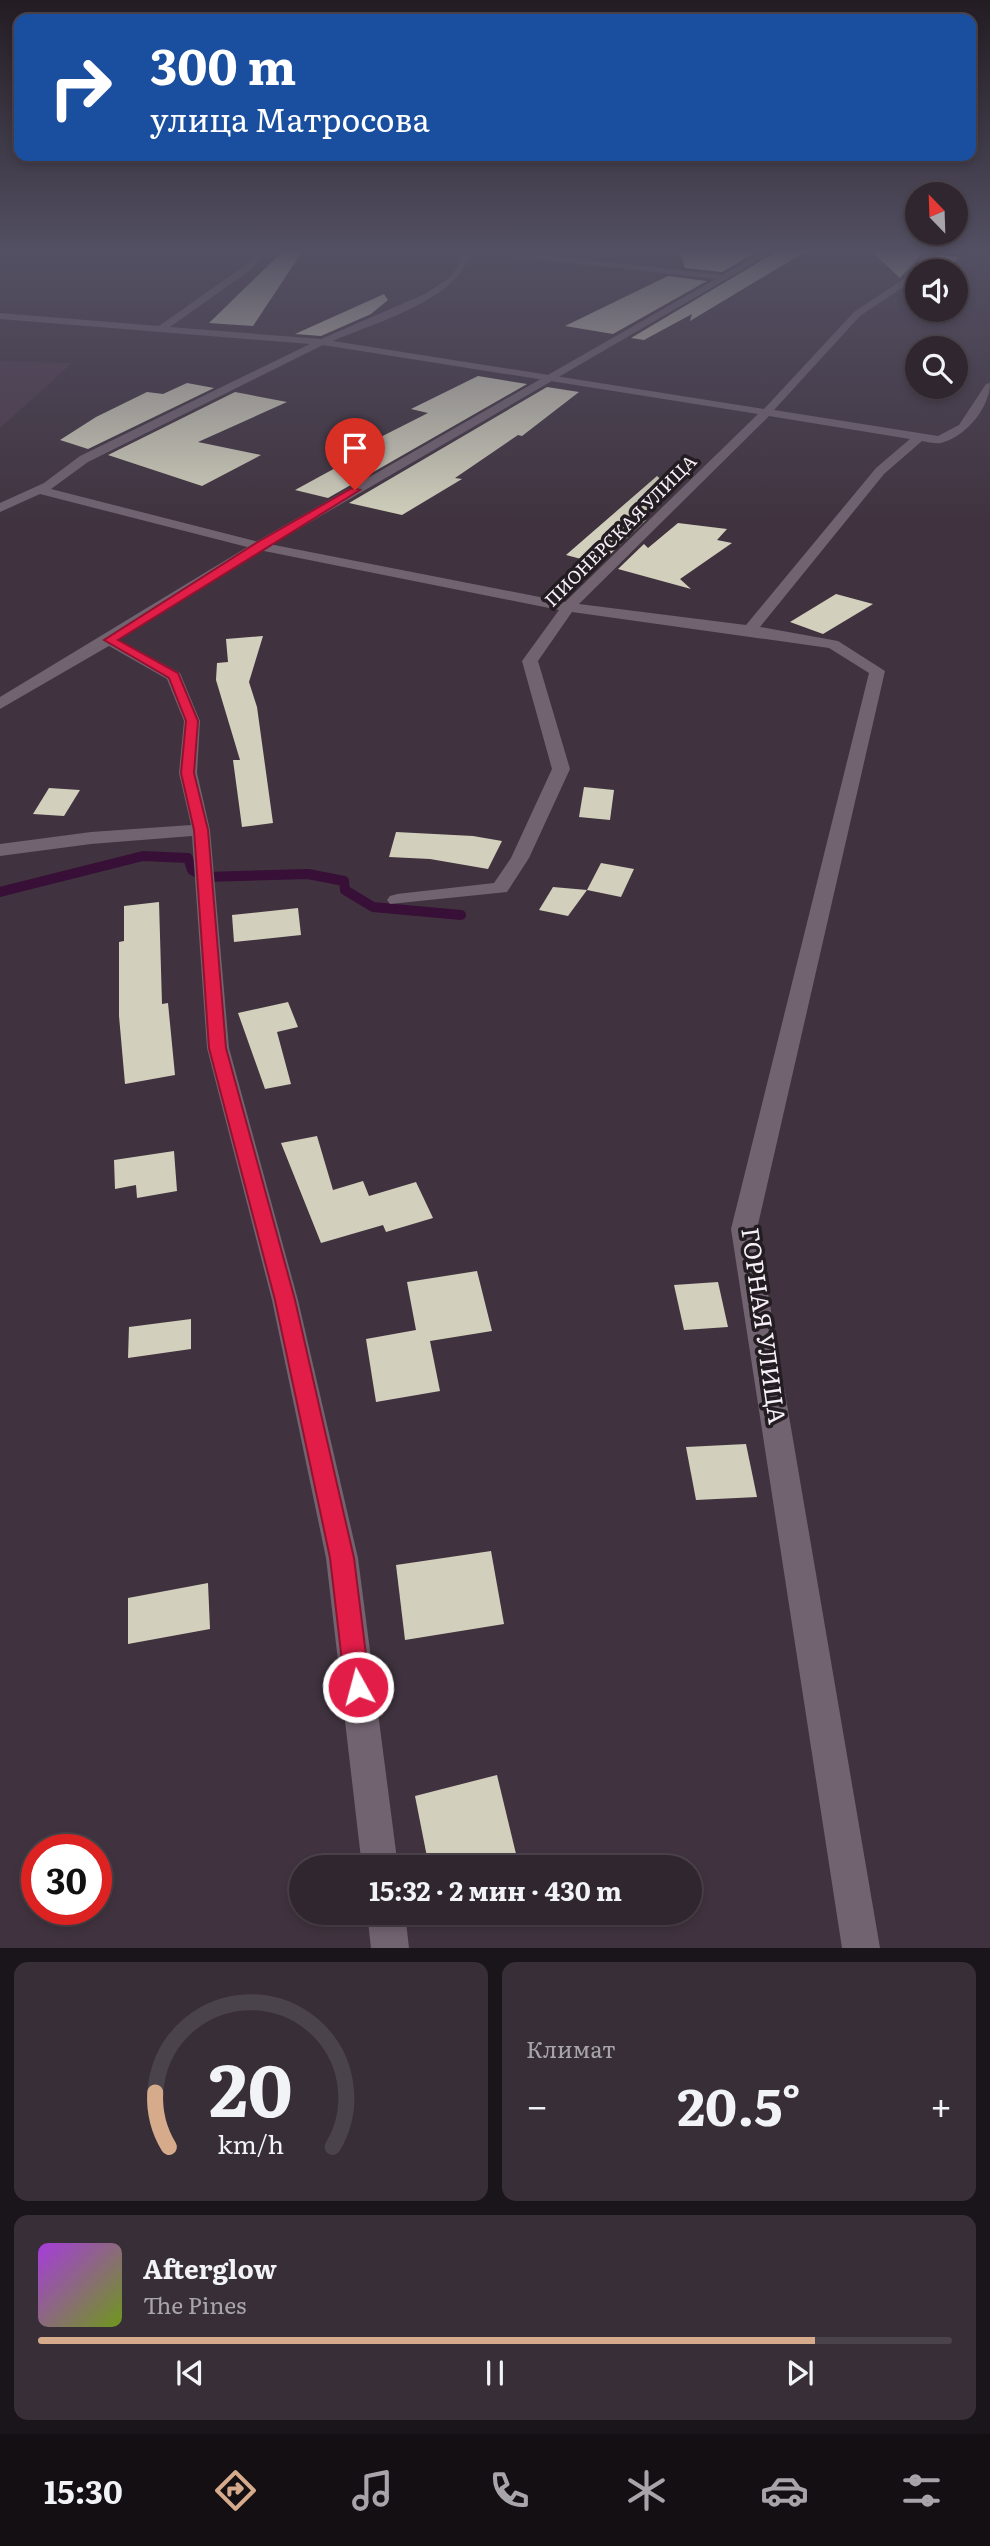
<!DOCTYPE html>
<html lang="ru">
<head>
<meta charset="utf-8">
<style>
	:root { --surface:#30262f; --page:#382e37; --text:#f1f3f6; --muted:#a8a5aa; --line:#4b434b; --accent:#d6ab8b }
	body { margin:0; font-family:Literata,serif; background:var(--page); color:var(--text); height:100vh; display:flex; flex-direction:column; font-size:26px; white-space:nowrap }
	* { box-sizing:border-box; margin:0 }
	p { font-size:23px; color:var(--muted) }
	.icon { flex:none; width:38px; height:38px; fill:none; stroke:currentColor; stroke-width:2; stroke-linecap:round; stroke-linejoin:round }
	.map { position:relative; height:1948px; overflow:hidden }
	.sheet { display:flex; flex-direction:column; gap:14px; padding:14px; background:#1a151a; flex:1 }
	.sheet>* { flex:none }
	.hud { position:absolute; left:14px; top:14px; width:962px; height:147px; border-radius:14px; box-shadow:0 4px 10px #0003,0 0 0 2px var(--line); background:#1a4fa0; color:#fff; overflow:hidden }
	.needle { width:46px; rotate:337deg }
	.buttons { position:absolute; left:905px; top:182px; display:grid; gap:14px }
	.buttons a { display:grid; place-items:center; width:63px; height:63px; border-radius:50%; background:var(--surface); box-shadow:0 4px 10px #0003,0 0 0 2px var(--line); font-size:35px }
	.speed { position:absolute; left:21px; top:1834px; display:flex; gap:14px; font-size:35px; font-weight:700; text-align:center }
	.speed>* { display:grid; place-content:center; width:91px; height:91px; border-radius:50%; background:var(--surface); box-shadow:0 4px 10px #0003,0 0 0 2px var(--line); line-height:1 }
	.speed .limit { border:10px solid #d22; background:#fff; color:#111 }
	.pin { position:absolute; display:grid; place-items:center; width:60px; height:60px; color:#fff; margin:-72px -30px; border-radius:50% 50% 50% 0; rotate:-45deg; box-shadow:0 0 7px #0007 }
	.pin .icon { rotate:45deg }
	.me { position:absolute; width:77px; margin:-38px; rotate:353deg; stroke-linejoin:round; filter:drop-shadow(0 0 5px #0008) }
	.turn { display:flex; align-items:center; gap:24px; height:147px; padding:0 21px; font-size:32px }
	.turn .icon { width:91px; height:91px; stroke-width:2.5 }
	.turn b { display:block; font-size:49px; line-height:60px }
	.big { font-size:52px; font-weight:700; line-height:1.1 }
	.sheet .widget { flex:1; display:flex; flex-direction:column; justify-content:center; gap:10px; min-width:0; padding:0 24px; border-radius:14px; background:var(--page) }
	.sheet .dial { align-items:center; gap:0 }
	.dial svg { height:182px; overflow:visible; fill:none; stroke:var(--line); stroke-width:7; stroke-linecap:round; text-anchor:middle }
	.dial text { fill:var(--text); stroke:none }
	.song { display:flex; align-items:center; gap:21px }
	.cover { width:84px; height:84px; border-radius:10px; background:linear-gradient(135deg,hsl(280 70% 55%),hsl(80 70% 35%)) }
	.played { height:7px; border-radius:4px; background:linear-gradient(90deg,var(--accent) 85%,var(--line) 85%) }
	.keys { display:flex; justify-content:space-around; direction:ltr }
	.heat { display:flex; justify-content:space-between; align-items:center; font-size:38px; direction:ltr }
	.sheet .tiles { flex:1; display:grid; gap:14px; grid-template-columns:1fr 1fr }
	.widget:last-child { grid-column:span 2 }
	.trip { position:absolute; left:289px; top:1855px; width:413px; height:70px; border-radius:35px; background:var(--surface); box-shadow:0 4px 10px #0003,0 0 0 2px var(--line); font-weight:700; line-height:70px; text-align:center }
	.menu { display:flex; height:112px; justify-content:space-around; align-items:center; background:#130f13; color:var(--muted) }
	.menu .icon { width:49px; height:49px }
	.menu .on { color:var(--accent) }
	.menu b { font-size:32px; color:var(--text) }
	.map>svg:first-child { display:block }
	.built { fill:#4c3a4b }
	.lines { fill:none; stroke-linecap:round; stroke-linejoin:round }
	.stream { stroke:#380f37; stroke-width:10 }
	.building { fill:#d2d0bc }
	.street { fill:#716370; fill-rule:evenodd }
	.secondary { fill:#716370; fill-rule:evenodd }
	.route { fill:#e11d48; stroke:#92132f; stroke-width:2 }
	.labels { text-anchor:middle; stroke-width:7; stroke-linejoin:round; paint-order:stroke }
	.far-street-label { font-size:18px; fill:#f8f0f8; stroke:#231d22 }
	.near-street-label { font-size:24px; fill:#f8f0f8; stroke:#231d22 }
</style>
</head>
<body>
<div class="map">
<svg width="990" height="1948" viewBox="0 0 990 1948">
	<rect width="100%" height="100%" fill="#40333f"/>
	<!-- built -->
	<path class="built" d="M 0,361 L 72,363 L 0,428 Z"/>
	<g class="lines">
		<!-- stream -->
		<path class="stream" d="M 0,892 L 143,856 L 188,858 L 192,870 L 206,877 L 308,874 L 344,881 L 345,890 L 373,907 L 461,915"/>
	</g>
	<!-- building -->
	<g class="building">
		<path d="M 285,249 L 304,249 L 253,326 L 209,323 Z"/>
		<path d="M 678,249 L 762,249 L 722,272 L 685,268 Z"/>
		<path d="M 781,249 L 810,249 L 690,321 L 692,314 L 644,340 L 631,338 Z"/>
		<path d="M 869,249 L 878,249 L 922,253 L 900,278 Z"/>
		<path d="M 937,255 L 959,257 L 947,271 L 924,271 Z"/>
		<path d="M 668,276 L 707,281 L 613,334 L 565,326 Z"/>
		<path d="M 384,294 L 388,300 L 371,314 L 321,336 L 295,334 Z"/>
		<path d="M 478,376 L 527,384 L 328,498 L 295,490 L 350,460 L 347,454 L 428,413 L 411,409 Z"/>
		<path d="M 187,383 L 214,388 L 88,449 L 60,440 L 96,417 L 147,392 L 163,394 Z"/>
		<path d="M 547,387 L 579,392 L 522,436 L 518,435 L 455,478 L 462,479 L 402,515 L 349,503 Z"/>
		<path d="M 235,392 L 287,402 L 198,442 L 261,455 L 202,486 L 108,455 Z"/>
		<path d="M 657,476 L 666,484 L 640,519 L 646,520 L 600,564 L 566,555 Z"/>
		<path d="M 678,523 L 727,529 L 717,540 L 732,543 L 680,579 L 691,589 L 618,569 L 644,544 L 648,548 Z"/>
		<path d="M 836,594 L 873,604 L 823,634 L 790,622 Z"/>
		<path d="M 263,636 L 249,682 L 257,707 L 273,823 L 242,827 L 233,760 L 240,760 L 216,680 L 217,663 L 228,662 L 226,639 Z"/>
		<path d="M 584,787 L 614,790 L 610,820 L 579,817 Z"/>
		<path d="M 49,788 L 80,790 L 64,816 L 33,814 Z"/>
		<path d="M 396,832 L 473,836 L 502,841 L 488,869 L 430,859 L 389,857 Z"/>
		<path d="M 601,863 L 634,869 L 621,897 L 587,890 Z"/>
		<path d="M 553,887 L 587,890 L 568,916 L 539,910 Z"/>
		<path d="M 159,902 L 162,1004 L 168,1003 L 175,1075 L 125,1084 L 119,1016 L 119,942 L 124,941 L 124,906 Z"/>
		<path d="M 298,908 L 301,935 L 234,942 L 232,915 Z"/>
		<path d="M 288,1002 L 298,1027 L 277,1032 L 291,1084 L 265,1089 L 238,1013 Z"/>
		<path d="M 317,1136 L 333,1190 L 363,1181 L 369,1196 L 416,1182 L 433,1218 L 386,1232 L 383,1225 L 321,1243 L 281,1143 Z"/>
		<path d="M 174,1151 L 177,1191 L 137,1198 L 136,1185 L 115,1189 L 114,1160 Z"/>
		<path d="M 477,1271 L 492,1331 L 430,1341 L 440,1391 L 376,1402 L 366,1339 L 416,1330 L 407,1282 Z"/>
		<path d="M 718,1282 L 728,1327 L 684,1330 L 674,1285 Z"/>
		<path d="M 191,1319 L 191,1349 L 128,1358 L 129,1327 Z"/>
		<path d="M 746,1444 L 757,1497 L 696,1500 L 686,1447 Z"/>
		<path d="M 491,1551 L 504,1624 L 405,1640 L 396,1565 Z"/>
		<path d="M 208,1583 L 210,1629 L 128,1644 L 128,1598 Z"/>
		<path d="M 497,1775 L 517,1858 L 484,1867 L 429,1867 L 415,1796 Z"/>
	</g>
	<g class="lines">
		<!-- street -->
		<g class="street">
			<path d="M 259,249 L 268,249 L 253,268 L 170,327 L 321,339 L 425,294 L 449,278 L 459,265 L 462,249 L 490,249 L 723,275 L 726,280 L 470,252 C 461,299 374,323 333,341 L 764,409 L 854,312 L 908,276 L 929,249 L 938,249 L 921,271 L 917,271 L 914,280 L 860,316 L 774,410 L 938,436 L 959,425 L 986,384 L 990,383 C 990,407 967,435 944,442 C 938,445 929,442 922,441 L 884,474 L 760,627 L 838,641 L 885,671 L 757,1229 L 880,1948 L 842,1948 L 731,1229 L 869,673 L 829,648 L 572,612 L 538,661 L 570,769 L 529,858 L 507,892 L 390,904 L 387,900 L 390,896 L 397,894 L 494,883 L 511,858 L 552,769 L 522,661 L 559,610 L 259,550 L 40,494 L 0,512 L 0,503 L 44,483 L 80,456 L 310,344 L 0,319 L 0,313 L 159,326 L 247,264 ZM 323,345 L 758,414 L 565,602 L 259,542 L 51,489 L 88,462 ZM 769,416 L 910,439 L 876,468 L 746,625 L 579,604 Z"/>
			<path d="M 109,635 L 180,673 L 200,721 L 197,773 L 210,830 L 229,1048 L 298,1300 L 358,1558 L 398,1867 L 362,1867 L 326,1558 L 272,1300 L 207,1048 L 192,836 L 91,844 L 0,856 L 0,844 L 91,832 L 191,825 L 179,773 L 184,721 L 167,679 L 104,643 L 104,637 Z"/>
			<path d="M 367,1913 L 405,1913 L 409,1948 L 371,1948 Z"/>
		</g>
		<!-- secondary -->
		<path class="secondary" d="M 768,249 L 778,249 L 264,549 L 114,643 L 0,709 L 0,697 L 254,543 Z"/>
	</g>
	<!-- sky -->
	<linearGradient id="sky" x2="0" y2="1"><stop stop-color="#231c23"/><stop offset="0.48" stop-color="#535063"/><stop offset="1" stop-color="#535063" stop-opacity="0"/></linearGradient>
	<rect width="990" height="522" fill="url(#sky)"/>
	<!-- route -->
	<path class="route" d="M 352,488 L 360,490 L 118,640 L 178,673 L 198,721 L 194,773 L 208,830 L 226,1048 L 295,1300 L 342,1506 L 354,1558 L 370,1687 L 367,1696 L 358,1700 L 349,1696 L 345,1687 L 330,1558 L 319,1506 L 275,1300 L 209,1048 L 194,830 L 181,773 L 186,721 L 169,678 L 104,640 L 256,543 Z"/>
	<g class="labels">
		<!-- far-street labels -->
		<g class="far-street-label">
			<text transform="translate(621 531) rotate(-45)" y="6">ПИОНЕРСКАЯ УЛИЦА</text>
		</g>
		<!-- near-street labels -->
		<g class="near-street-label">
			<text transform="translate(763 1326) rotate(82)" y="8">ГОРНАЯ УЛИЦА</text>
		</g>
	</g>
</svg>
<div class="buttons">
<a><svg class="needle" viewBox="-14 -14 28 28"><path d="M0-13l5 13h-10z" fill="#e53935"/><path d="M0 13l5-13h-10z" fill="#a8a5aa"/></svg></a>
<a><svg class="icon" aria-label="sound" viewBox="0 0 24 24"><path d="M4 9h4l5-4v14l-5-4H4zM17 9q2 3 0 6"/></svg></a>
<a><svg class="icon" aria-label="search" viewBox="0 0 24 24"><circle cx="10" cy="10" r="6"/><path d="M15 15l6 6"/></svg></a>
</div>
<div class="speed"><div class="limit">30</div></div>
<div class="pin" style="left:355px;top:490px;background:#d93025"><svg class="icon" aria-label="arrive" viewBox="0 0 24 24"><path d="M6 21V4h12l-3 4 3 4H6"/></svg></div>
<svg class="me" style="left:358px;top:1687px" viewBox="-20 -20 40 40"><circle r="17" fill="#e11d48" stroke="#fff" stroke-width="3"/><path d="M0-11L8 9 0 5-8 9z" fill="#fff"/></svg>
<div class="trip">15:32 · 2 мин · 430 m</div>
<div class="hud">
<div class="turn"><svg class="icon" aria-label="right" viewBox="0 0 24 24"><path d="M7 20v-9h11M14 6l5 5-5 5"/></svg><div><b>300 m</b>улица Матросова</div></div>
</div>
</div>
<section class="sheet">
<div class="tiles">
<div class="widget dial"><svg viewBox="0 0 100 80">
<path d="M14 69A42 42 0 1 1 86 69"/>
<path d="M14 69A42 42 0 0 1 8 45" stroke="#d6ab8b"/>
<text x="50" y="56" font-size="32" font-weight="700">20</text>
<text x="50" y="72" font-size="11">km/h</text>
</svg></div>
<div class="widget"><p>Климат</p>
<div class="heat"><a>−</a><b class="big">20.5°</b><a>+</a></div>
</div>
<div class="widget">
<div class="song"><i class="cover"></i><div><b>Afterglow</b><p>The Pines</p></div></div>
<div class="played"></div>
<div class="keys"><svg class="icon" aria-label="previous" viewBox="0 0 24 24"><path d="M18 5L8 12l10 7zM5 5v14"/></svg><svg class="icon" aria-label="pause" viewBox="0 0 24 24"><path d="M8 5v14M16 5v14"/></svg><svg class="icon" aria-label="next" viewBox="0 0 24 24"><path d="M6 5l10 7-10 7zM19 5v14"/></svg></div>
</div>
</div>
</section>
<nav class="menu">
<b>15:30</b>
<svg class="icon on" aria-label="directions" viewBox="0 0 24 24"><path d="M12 3l9 9-9 9-9-9zM9 14v-3h6M13 9l2 2-2 2"/></svg>
<svg class="icon" aria-label="music" viewBox="0 0 24 24"><path d="M9 18V5l10-2v13"/><circle cx="6" cy="18" r="3"/><circle cx="16" cy="16" r="3"/></svg>
<svg class="icon" aria-label="phone" viewBox="0 0 24 24"><path d="M5 4h4l2 5-3 2q2 4 5 5l2-3 5 2v4C11 20 4 13 5 4z"/></svg>
<svg class="icon" aria-label="climate" viewBox="0 0 24 24"><path d="M12 3v18M4 7l16 10M4 17L20 7"/></svg>
<svg class="icon" aria-label="car" viewBox="0 0 24 24"><path d="M5 17H2v-5l4-1 3-4h7l3 4 3 1v5h-3M9 17h6M6 11h13"/><circle cx="7" cy="17" r="2"/><circle cx="17" cy="17" r="2"/></svg>
<svg class="icon" aria-label="filters" viewBox="0 0 24 24"><path d="M4 7h16M4 17h16"/><circle cx="9" cy="7" r="2"/><circle cx="15" cy="17" r="2"/></svg>
</nav>
</body>
</html>
